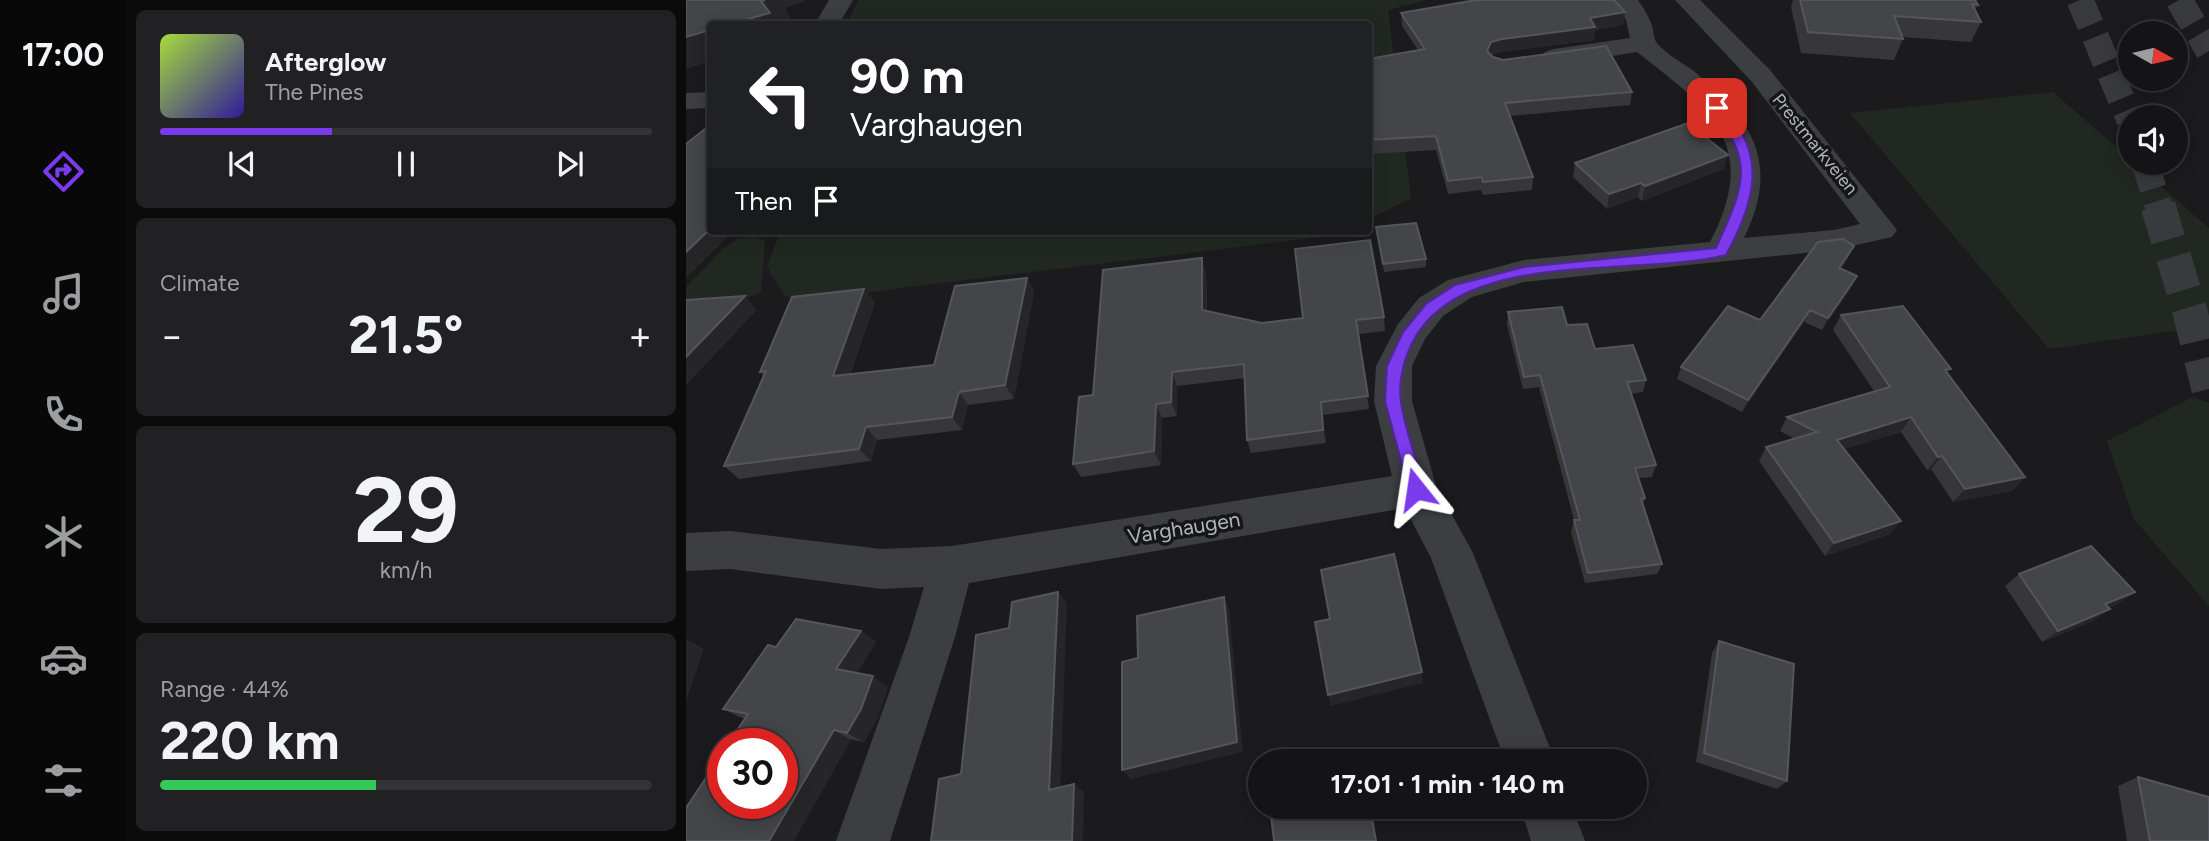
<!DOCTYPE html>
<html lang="en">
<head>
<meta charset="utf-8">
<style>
	:root { --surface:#141416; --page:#212123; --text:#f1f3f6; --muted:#9d9ea1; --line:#333335; --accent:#7c3aed }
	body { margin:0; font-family:Figtree,sans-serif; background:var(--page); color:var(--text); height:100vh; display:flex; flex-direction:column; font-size:26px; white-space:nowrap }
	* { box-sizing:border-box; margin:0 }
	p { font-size:23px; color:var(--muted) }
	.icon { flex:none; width:38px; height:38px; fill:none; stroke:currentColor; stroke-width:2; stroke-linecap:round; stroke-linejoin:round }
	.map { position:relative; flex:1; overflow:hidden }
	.side { display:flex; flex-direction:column; gap:10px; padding:10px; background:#0b0b0c; width:560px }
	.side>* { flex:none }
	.banner { position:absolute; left:21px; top:21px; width:665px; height:214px; border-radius:7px; box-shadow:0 4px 18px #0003,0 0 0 2px var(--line); background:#202124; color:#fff; overflow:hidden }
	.needle { width:46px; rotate:98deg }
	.tools { position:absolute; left:1432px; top:21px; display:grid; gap:14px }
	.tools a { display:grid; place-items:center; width:70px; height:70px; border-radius:50%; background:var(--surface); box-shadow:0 4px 18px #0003,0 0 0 2px var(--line); font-size:35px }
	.speed { position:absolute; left:21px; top:728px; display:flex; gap:14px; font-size:35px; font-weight:700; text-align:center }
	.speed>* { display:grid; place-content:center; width:91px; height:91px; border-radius:50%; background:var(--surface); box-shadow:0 4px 18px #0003,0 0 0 2px var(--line); line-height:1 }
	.speed .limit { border:10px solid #d22; background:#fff; color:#111 }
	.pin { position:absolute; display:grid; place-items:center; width:60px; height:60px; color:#fff; margin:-30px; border-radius:14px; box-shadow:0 4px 10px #0006 }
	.me { position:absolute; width:77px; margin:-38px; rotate:345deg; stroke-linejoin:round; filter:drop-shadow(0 0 5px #0008) }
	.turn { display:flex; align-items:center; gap:24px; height:147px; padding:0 28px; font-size:32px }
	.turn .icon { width:91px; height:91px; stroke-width:2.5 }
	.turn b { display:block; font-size:49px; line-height:60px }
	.then { display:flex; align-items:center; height:66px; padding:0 28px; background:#0003; gap:14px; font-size:26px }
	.big { font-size:52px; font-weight:700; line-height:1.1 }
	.side .card { flex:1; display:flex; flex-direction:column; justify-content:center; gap:10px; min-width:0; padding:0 24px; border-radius:10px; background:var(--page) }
	.side .dial { align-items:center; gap:0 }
	.dial b { font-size:91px; line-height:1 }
	.song { display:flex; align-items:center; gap:21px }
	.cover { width:84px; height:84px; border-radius:10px; background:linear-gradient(135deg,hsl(80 70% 55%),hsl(250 70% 35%)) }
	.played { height:7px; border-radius:4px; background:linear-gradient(90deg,var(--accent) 35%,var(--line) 35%) }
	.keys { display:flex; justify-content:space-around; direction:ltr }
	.heat { display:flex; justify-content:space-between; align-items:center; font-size:38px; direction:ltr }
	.charge { height:10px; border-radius:5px; background:linear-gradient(90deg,#34c759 44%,var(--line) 0) }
	.trip { position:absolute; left:562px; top:749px; width:399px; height:70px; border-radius:35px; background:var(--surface); box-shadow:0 4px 18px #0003,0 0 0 2px var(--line); font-weight:700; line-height:70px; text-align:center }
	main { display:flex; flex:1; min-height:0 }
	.tabs { display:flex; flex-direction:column; width:126px; justify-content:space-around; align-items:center; background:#080809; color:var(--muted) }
	.tabs .icon { width:49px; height:49px }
	.tabs .selected { color:var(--accent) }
	.tabs b { font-size:32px; color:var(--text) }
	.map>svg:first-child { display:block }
	.green { fill:#212821 }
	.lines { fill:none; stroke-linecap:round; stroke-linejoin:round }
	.highway-tunnel-far1 { stroke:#383a3d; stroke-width:27; stroke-dasharray:27 13; stroke-linecap:butt }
	.highway-tunnel { stroke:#383a3d; stroke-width:35; stroke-dasharray:35 18; stroke-linecap:butt }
	.minor { fill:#3c3e42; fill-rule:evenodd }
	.wall { fill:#37373b }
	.shaded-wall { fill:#262629 }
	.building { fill:#444549; stroke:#54565b; stroke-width:2 }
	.route { fill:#7c3aed; stroke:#51269a; stroke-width:2 }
	.labels { text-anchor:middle; stroke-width:7; stroke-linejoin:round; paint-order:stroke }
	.far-street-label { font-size:18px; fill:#aeb5bc; stroke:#161618 }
	.street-label { font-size:21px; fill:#aeb5bc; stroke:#161618 }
</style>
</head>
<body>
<main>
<nav class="tabs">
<b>17:00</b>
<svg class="icon selected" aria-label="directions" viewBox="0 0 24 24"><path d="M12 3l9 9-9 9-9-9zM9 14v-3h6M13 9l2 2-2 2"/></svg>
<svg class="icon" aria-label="music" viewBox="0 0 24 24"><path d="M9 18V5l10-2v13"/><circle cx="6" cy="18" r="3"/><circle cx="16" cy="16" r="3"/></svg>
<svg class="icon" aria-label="phone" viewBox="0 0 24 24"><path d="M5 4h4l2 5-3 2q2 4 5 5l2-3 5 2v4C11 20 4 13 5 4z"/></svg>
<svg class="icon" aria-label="climate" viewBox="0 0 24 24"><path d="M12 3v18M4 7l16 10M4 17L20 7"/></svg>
<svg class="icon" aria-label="car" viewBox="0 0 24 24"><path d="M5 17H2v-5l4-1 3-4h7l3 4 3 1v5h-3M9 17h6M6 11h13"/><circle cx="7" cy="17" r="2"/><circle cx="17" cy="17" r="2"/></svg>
<svg class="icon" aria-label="filters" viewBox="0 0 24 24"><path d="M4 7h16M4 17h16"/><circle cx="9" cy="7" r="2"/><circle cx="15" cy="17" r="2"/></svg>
</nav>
<section class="side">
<div class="card">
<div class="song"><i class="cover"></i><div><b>Afterglow</b><p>The Pines</p></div></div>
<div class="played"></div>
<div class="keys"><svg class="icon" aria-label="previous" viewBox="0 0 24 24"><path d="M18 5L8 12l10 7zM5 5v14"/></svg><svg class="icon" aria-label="pause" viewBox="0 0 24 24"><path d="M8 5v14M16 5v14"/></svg><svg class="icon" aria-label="next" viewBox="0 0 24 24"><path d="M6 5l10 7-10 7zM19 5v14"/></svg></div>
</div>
<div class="card"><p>Climate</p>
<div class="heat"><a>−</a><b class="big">21.5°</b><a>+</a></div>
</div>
<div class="card dial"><b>29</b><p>km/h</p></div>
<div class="card"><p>Range · 44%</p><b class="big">220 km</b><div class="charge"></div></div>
</section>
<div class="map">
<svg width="1523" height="841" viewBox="0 0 1523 841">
	<rect width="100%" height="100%" fill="#1b1b1d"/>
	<!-- green -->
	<g class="green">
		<path d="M 173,0 L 741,0 L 702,10 L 725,198 L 683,219 L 682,24 L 160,24 Z"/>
		<path d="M 1367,92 L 1444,159 L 1444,163 L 1448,163 L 1523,228 L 1523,326 L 1363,349 L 1164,113 Z"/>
		<path d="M 94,231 L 660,231 L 652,235 L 222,287 L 118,302 L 99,296 L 81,267 Z"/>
		<path d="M 70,237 L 79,241 L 75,292 L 59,299 L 0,307 L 0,287 L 39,247 L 53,238 Z"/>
		<path d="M 1507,397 L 1523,403 L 1523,606 L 1448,519 L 1421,441 Z"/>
	</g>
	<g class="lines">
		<!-- highway-tunnel-far1 -->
		<g class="highway-tunnel-far1">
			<path d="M 1394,0 L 1444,120"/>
			<path d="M 1493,0 L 1523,51"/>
			<path d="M 1459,163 L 1473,208"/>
		</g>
		<!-- highway-tunnel -->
		<path class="highway-tunnel" d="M 1472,206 L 1503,308 L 1523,389"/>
		<!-- minor -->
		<g class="minor">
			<path d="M 143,0 L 167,0 L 153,24 L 129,24 Z"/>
			<path d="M 928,0 L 952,0 C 957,7 962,15 965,23 C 968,29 967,39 971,43 C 980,54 997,63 1009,72 C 1068,122 1094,164 1058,238 L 1148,230 L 1174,224 L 1066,82 L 989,0 L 1014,0 L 1084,70 L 1211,230 L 1206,237 L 1148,250 L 838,282 L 786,297 L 757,316 L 739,339 L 726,366 L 726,401 L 750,486 L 787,553 L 869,761 L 819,761 L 745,558 L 719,508 L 283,583 L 269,637 L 204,841 L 150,841 L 223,637 L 238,587 L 195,589 L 44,569 L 0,571 L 0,533 L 44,531 L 195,549 L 266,546 L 706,476 L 688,401 L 690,366 L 712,324 L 733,298 L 762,280 L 838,260 L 1024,242 C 1075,144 1025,110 951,52 L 868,65 L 859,62 L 855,57 L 859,52 L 868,49 L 944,38 L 940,20 Z"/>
			<path d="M 24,92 L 24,108 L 0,109 L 0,93 Z"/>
			<path d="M 834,807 L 886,807 L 899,841 L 845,841 Z"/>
		</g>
	</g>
	<!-- wall -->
	<g class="wall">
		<path d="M 1107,0 L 1289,0 L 1292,5 L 1289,10 L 1295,22 L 1285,42 L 1216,37 L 1217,39 L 1208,60 L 1115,53 L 1105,7 Z"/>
		<path d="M 939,12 L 937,25 L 909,30 L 908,40 L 815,52 L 805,55 L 807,57 L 946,92 L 944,105 L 824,116 L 847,177 L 846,190 L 797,195 L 795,190 L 762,194 L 750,150 L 682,154 L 682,59 L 732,50 L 716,26 L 715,13 Z"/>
		<path d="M 889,163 L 1038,169 L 956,201 L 952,197 L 921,209 L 887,177 Z"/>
		<path d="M 690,227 L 740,259 L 740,267 L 698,272 Z"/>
		<path d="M 1162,259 L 1155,269 L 1164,289 L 1136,330 L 1118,322 L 1056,412 L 991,379 L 995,367 L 1074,320 Z"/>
		<path d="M 520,272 L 521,311 L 576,323 L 698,317 L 699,331 L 673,334 L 683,409 L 637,415 L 640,443 L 565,453 L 561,440 L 559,378 L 491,386 L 491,416 L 476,418 L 475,465 L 395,477 L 387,464 L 407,395 Z"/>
		<path d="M 341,278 L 348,292 L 328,399 L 282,405 L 276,430 L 191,440 L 185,461 L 53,479 L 38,466 L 78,376 L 74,372 L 178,289 L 189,303 L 164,374 L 248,365 Z"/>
		<path d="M 822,312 L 881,325 L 909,349 L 960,380 L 957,392 L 945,394 L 970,465 L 966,477 L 953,478 L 959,498 L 957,505 L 976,564 L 971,574 L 899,583 L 885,532 L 888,520 L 853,387 L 837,389 L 821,325 Z"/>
		<path d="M 1155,315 L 1262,374 L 1339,477 L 1326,491 L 1267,502 L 1245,469 L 1241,470 L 1215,432 L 1158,449 L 1204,534 L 1139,556 L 1073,461 L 1080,447 L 1109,439 L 1094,431 L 1101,417 L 1188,391 L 1147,330 Z"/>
		<path d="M 1333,574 L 1432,604 L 1423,608 L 1407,621 L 1356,642 L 1319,586 Z"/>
		<path d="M 175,631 L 190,642 L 171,673 L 202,687 L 191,719 L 178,742 L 58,719 L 37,709 Z"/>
		<path d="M 1033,641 L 1101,781 L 1091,789 L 1010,762 L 1026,653 Z"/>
		<path d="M 1452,777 L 1523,841 L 1441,841 L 1432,786 Z"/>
	</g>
	<!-- shaded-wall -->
	<g class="shaded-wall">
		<path d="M 79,0 L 117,0 L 118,2 L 99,8 L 107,22 L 98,24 L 44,24 L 75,1 Z"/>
		<path d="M 939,12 L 937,25 L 909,30 L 908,40 L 815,52 L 805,55 L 801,51 L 805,42 L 816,39 L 904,18 Z"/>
		<path d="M 24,30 L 24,61 L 0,69 L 0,37 Z"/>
		<path d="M 1042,155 L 1038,169 L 956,201 L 959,186 Z"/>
		<path d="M 955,183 L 952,197 L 921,209 L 923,194 Z"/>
		<path d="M 24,229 L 24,231 L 48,231 L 0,278 L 0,252 Z"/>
		<path d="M 1168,246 L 1162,259 L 1147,281 L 1153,268 Z"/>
		<path d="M 516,258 L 520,272 L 521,324 L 516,310 Z"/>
		<path d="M 1171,276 L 1164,289 L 1136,330 L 1142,318 Z"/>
		<path d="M 341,278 L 348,292 L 328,399 L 319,385 Z"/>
		<path d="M 178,289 L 189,303 L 158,389 L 147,376 Z"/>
		<path d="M 59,296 L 71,310 L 0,385 L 0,357 Z"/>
		<path d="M 1124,310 L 1118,322 L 1056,412 L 1062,400 Z"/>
		<path d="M 486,372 L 491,386 L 491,416 L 485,402 Z"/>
		<path d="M 273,392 L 282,405 L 276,430 L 266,417 Z"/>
		<path d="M 635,402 L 637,415 L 640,443 L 637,430 Z"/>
		<path d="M 470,404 L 476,418 L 475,465 L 468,451 Z"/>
		<path d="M 1225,417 L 1215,432 L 1143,454 L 1151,440 Z"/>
		<path d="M 180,427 L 191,440 L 185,461 L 173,449 Z"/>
		<path d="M 1256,456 L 1245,469 L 1241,470 L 1252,457 Z"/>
		<path d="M 1339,477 L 1326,491 L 1267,502 L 1279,489 Z"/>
		<path d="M 1215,521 L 1204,534 L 1139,556 L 1148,543 Z"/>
		<path d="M 372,592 L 381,603 L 374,798 L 363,790 Z"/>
		<path d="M 1449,592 L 1432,604 L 1402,617 L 1419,604 Z"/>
		<path d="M 538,597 L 543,609 L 557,752 L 445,779 L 436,770 Z"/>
		<path d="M 1424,609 L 1407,621 L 1356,642 L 1372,631 Z"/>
		<path d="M 175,631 L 190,642 L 167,680 L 150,669 Z"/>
		<path d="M 0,639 L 18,649 L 0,701 Z"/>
		<path d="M 736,672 L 737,683 L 645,706 L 642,695 Z"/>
		<path d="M 187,676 L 202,687 L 191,719 L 178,742 L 161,733 Z"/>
		<path d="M 148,730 L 165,740 L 108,841 L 83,841 Z"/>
		<path d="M 388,784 L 398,792 L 397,841 L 386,841 Z"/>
	</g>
	<!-- building -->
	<g class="building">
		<path d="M 0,0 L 79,0 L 75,1 L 84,13 L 44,24 L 24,24 L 24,30 L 0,37 Z"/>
		<path d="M 790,0 L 928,0 L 939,12 L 904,18 L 909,27 L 816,39 L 805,42 L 801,51 L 807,57 L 817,60 L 920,46 L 946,92 L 819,103 L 847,177 L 797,182 L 796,177 L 762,181 L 750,136 L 682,140 L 682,59 L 739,49 L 715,13 Z"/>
		<path d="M 1114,0 L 1289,0 L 1292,5 L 1286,4 L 1295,22 L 1208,16 L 1217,39 L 1122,32 Z"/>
		<path d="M 1008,121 L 1018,136 L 1042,155 L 959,186 L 955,183 L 923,194 L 889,163 Z"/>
		<path d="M 24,125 L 24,229 L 0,252 L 0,144 Z"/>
		<path d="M 730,223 L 740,259 L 697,264 L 690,227 Z"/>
		<path d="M 1157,239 L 1168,246 L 1153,268 L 1171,276 L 1142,318 L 1124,310 L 1062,400 L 995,367 L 1042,306 L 1074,320 L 1132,242 Z"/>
		<path d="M 684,240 L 698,317 L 670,320 L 682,396 L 635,402 L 637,430 L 561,440 L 558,364 L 486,372 L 485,402 L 470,404 L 468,451 L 387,464 L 393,397 L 407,395 L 417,270 L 516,258 L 516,310 L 576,323 L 617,318 L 609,249 Z"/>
		<path d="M 341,278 L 319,385 L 273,392 L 266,417 L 180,427 L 173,449 L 38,466 L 80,371 L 74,372 L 106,297 L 178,289 L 147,376 L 248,365 L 269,286 Z"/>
		<path d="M 59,296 L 0,357 L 0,300 Z"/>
		<path d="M 1217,306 L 1265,369 L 1259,370 L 1339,477 L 1279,489 L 1256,456 L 1252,457 L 1225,417 L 1151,440 L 1215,521 L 1148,543 L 1080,447 L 1131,432 L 1101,417 L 1204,387 L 1155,315 Z"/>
		<path d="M 876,307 L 881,325 L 901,324 L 909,349 L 947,345 L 960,380 L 941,382 L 970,465 L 949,468 L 959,498 L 955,499 L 976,564 L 902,573 L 888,520 L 894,520 L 854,375 L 838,377 L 822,312 Z"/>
		<path d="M 1405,546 L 1449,592 L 1419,604 L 1424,609 L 1372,631 L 1333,574 Z"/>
		<path d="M 708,554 L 736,672 L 642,695 L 629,622 L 644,619 L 635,570 Z"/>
		<path d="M 372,592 L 363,790 L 388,784 L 386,841 L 245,841 L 253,779 L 275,774 L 290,635 L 323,628 L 326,602 Z"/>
		<path d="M 538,597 L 551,742 L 436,770 L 436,662 L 452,658 L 451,616 Z"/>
		<path d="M 110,619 L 175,631 L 150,669 L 187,676 L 175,709 L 161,733 L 148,730 L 83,841 L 0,841 L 0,808 L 37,752 L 37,803 L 96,803 L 96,744 L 42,744 L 62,714 L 37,709 L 82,645 L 90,647 Z"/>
		<path d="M 1033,641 L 1108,664 L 1101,781 L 1018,753 Z"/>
		<path d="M 1452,777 L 1523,797 L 1523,841 L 1464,841 Z"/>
		<path d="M 615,807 L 684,807 L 690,841 L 588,841 L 585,815 Z"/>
	</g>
	<!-- route -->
	<path class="route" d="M 1027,106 L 1035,106 C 1083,153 1069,202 1040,255 C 950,278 772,246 725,345 C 717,363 712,382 715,402 C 719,431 731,461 739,489 L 736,494 L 724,494 L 699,401 L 701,366 L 717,332 L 740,304 L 769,285 L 838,267 L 1030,248 C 1057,188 1071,163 1025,108 Z"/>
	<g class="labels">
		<!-- far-street labels -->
		<g class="far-street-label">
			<text transform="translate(1129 144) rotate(51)" y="6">Prestmarkveien</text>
		</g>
		<!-- street labels -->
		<g class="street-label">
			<text transform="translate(498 528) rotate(-9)" y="7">Varghaugen</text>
		</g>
	</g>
</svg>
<div class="tools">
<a><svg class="needle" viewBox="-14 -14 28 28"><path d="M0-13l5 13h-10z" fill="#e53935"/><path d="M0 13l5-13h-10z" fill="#9d9ea1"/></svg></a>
<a><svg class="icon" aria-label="sound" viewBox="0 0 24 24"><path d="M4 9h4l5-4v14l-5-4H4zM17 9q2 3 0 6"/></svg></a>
</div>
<div class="speed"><div class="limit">30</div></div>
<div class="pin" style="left:1031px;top:108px;background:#d93025"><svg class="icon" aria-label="arrive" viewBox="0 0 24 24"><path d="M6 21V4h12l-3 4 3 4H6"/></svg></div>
<svg class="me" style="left:730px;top:489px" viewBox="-20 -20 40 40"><path d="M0-17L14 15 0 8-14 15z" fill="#7c3aed" stroke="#fff" stroke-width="4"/></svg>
<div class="trip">17:01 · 1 min · 140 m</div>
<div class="banner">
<div class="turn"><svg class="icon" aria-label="left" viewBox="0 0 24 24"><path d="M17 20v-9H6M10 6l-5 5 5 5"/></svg><div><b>90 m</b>Varghaugen</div></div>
<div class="then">Then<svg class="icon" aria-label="arrive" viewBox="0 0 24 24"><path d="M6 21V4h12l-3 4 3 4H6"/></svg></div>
</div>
</div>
</main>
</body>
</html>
